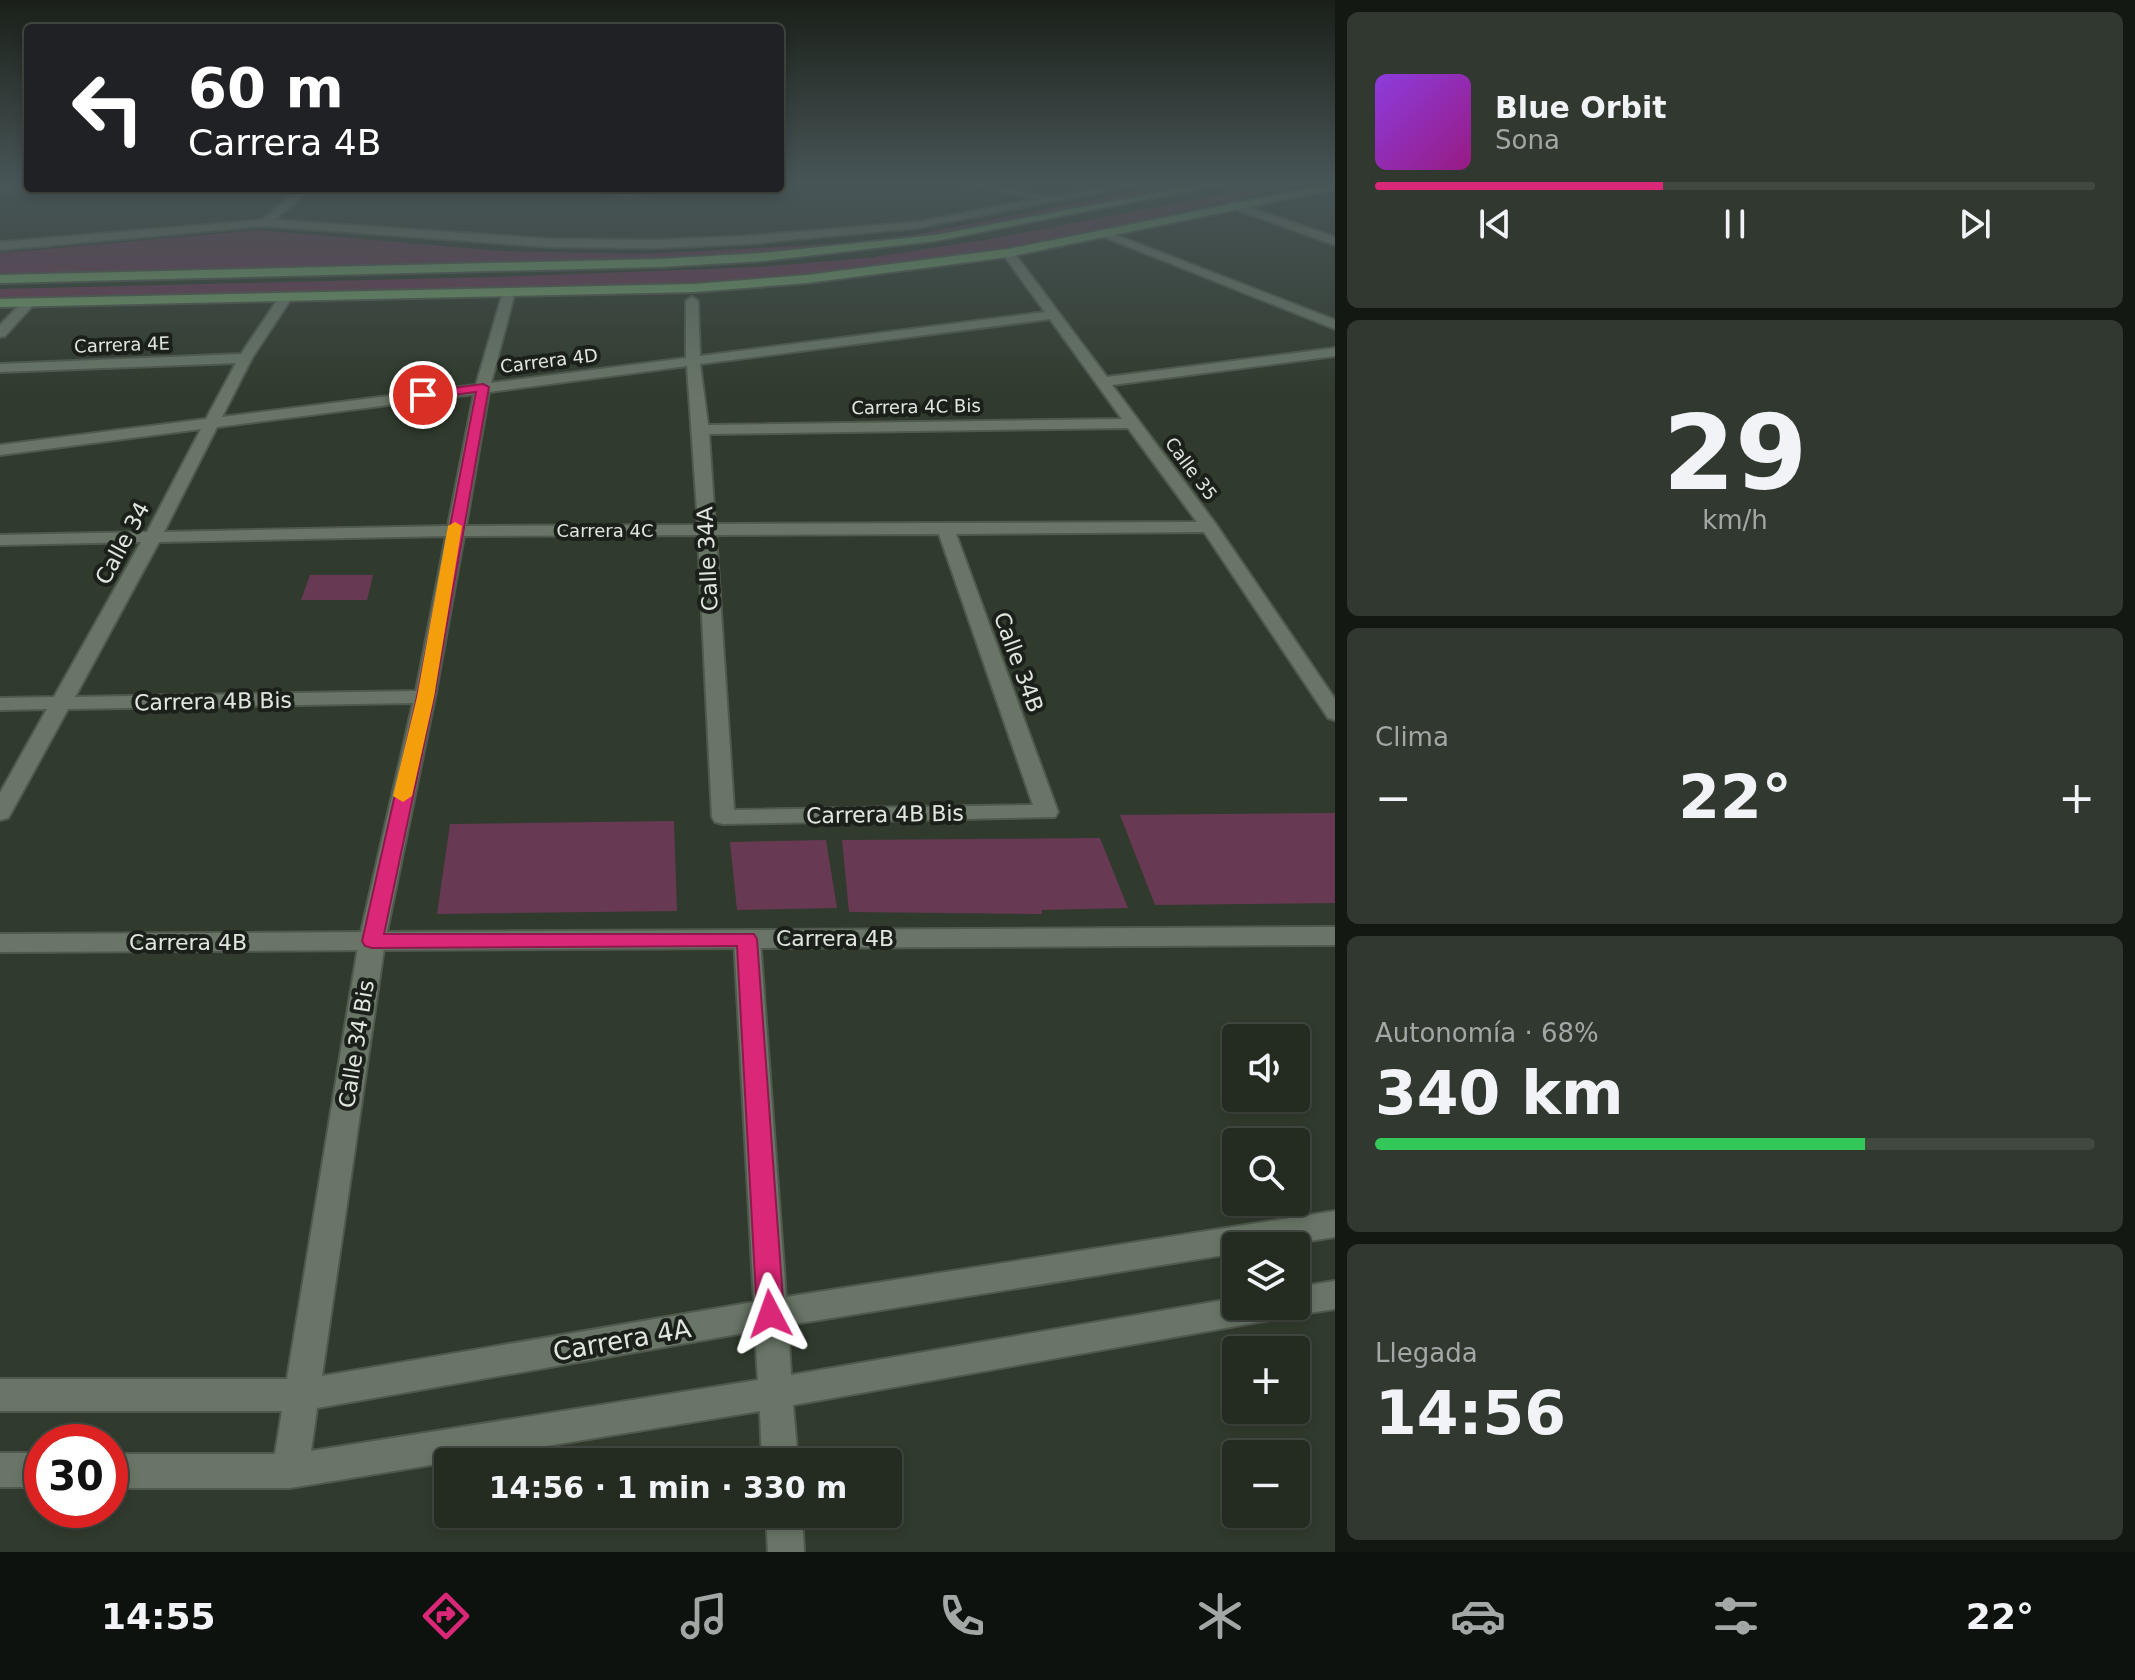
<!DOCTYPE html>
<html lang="es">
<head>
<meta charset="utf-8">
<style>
	:root { --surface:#242c22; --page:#30382f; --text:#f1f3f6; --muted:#a3a7a5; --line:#414840; --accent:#db2777 }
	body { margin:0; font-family:"DejaVu Sans",sans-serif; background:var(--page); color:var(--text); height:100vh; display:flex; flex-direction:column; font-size:30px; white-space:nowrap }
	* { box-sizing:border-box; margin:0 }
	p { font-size:26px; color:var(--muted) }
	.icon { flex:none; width:44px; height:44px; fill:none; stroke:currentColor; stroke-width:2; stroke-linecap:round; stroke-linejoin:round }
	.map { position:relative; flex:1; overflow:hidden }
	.sheet { display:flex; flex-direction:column; gap:12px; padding:12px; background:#141813; width:800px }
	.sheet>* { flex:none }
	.banner { position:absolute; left:24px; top:24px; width:760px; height:168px; border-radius:8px; box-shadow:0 4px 12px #0003,0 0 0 2px var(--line); background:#202124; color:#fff; overflow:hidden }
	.buttons { position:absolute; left:1222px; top:1024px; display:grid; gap:16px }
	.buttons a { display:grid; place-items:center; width:88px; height:88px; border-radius:8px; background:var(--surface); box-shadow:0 4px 12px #0003,0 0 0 2px var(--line); font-size:40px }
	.speed { position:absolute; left:24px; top:1424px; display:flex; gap:16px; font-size:40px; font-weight:700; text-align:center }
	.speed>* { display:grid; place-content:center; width:104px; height:104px; border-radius:50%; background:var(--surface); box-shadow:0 4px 12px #0003,0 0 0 2px var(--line); line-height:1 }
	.speed .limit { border:12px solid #d22; background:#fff; color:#111 }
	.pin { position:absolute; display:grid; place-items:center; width:68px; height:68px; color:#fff; margin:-34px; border:4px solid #fff; border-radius:50%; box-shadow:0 2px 8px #0007 }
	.me { position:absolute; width:88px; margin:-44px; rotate:356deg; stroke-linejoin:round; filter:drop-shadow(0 0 6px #0008) }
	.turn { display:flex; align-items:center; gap:28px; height:168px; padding:0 32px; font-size:36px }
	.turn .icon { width:104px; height:104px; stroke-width:2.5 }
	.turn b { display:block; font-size:56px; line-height:68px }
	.big { font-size:60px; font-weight:700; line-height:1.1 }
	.sheet .widget { flex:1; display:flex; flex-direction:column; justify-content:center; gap:12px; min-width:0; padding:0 28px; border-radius:12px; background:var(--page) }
	.sheet .dial { align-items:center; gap:0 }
	.dial b { font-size:104px; line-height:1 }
	.song { display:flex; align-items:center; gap:24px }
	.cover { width:96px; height:96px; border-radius:12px; background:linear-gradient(135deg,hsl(270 70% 55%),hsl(310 70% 35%)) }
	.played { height:8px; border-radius:4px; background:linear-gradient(90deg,var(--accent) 40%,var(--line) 40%) }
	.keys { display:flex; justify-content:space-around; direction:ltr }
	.heat { display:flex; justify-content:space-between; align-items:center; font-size:44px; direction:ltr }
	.charge { height:12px; border-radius:6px; background:linear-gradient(90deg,#34c759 68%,var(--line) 0) }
	.trip { position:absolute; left:434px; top:1448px; width:468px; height:80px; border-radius:8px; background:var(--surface); box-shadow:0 4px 12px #0003,0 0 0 2px var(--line); font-weight:700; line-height:80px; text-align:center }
	.tab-bar { display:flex; height:128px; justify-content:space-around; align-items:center; background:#0e120e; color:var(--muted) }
	.tab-bar .icon { width:56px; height:56px }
	.tab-bar .selected { color:var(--accent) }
	.tab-bar b { font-size:36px; color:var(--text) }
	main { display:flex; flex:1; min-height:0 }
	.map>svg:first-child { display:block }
	.green { fill:#683953 }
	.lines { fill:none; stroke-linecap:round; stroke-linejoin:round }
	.minor-casing { stroke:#50594d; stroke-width:4 }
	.secondary-casing { stroke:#50594d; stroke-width:4 }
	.primary-casing { stroke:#50594d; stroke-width:4 }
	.minor { fill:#697667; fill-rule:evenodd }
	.secondary { fill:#697667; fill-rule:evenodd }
	.primary { fill:#709b68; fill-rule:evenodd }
	.route { fill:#db2777; stroke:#8e194d; stroke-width:2 }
	.slow { fill:#f59e0b }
	.labels { text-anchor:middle; stroke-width:8; stroke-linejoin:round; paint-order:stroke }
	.far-street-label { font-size:18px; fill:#e0e7de; stroke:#1b201a }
	.street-label { font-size:22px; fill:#e0e7de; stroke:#1b201a }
	.near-street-label { font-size:26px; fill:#e0e7de; stroke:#1b201a }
</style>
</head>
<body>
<main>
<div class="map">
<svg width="1335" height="1552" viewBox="0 0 1335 1552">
	<rect width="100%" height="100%" fill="#303b2d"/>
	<!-- green -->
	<g class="green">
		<path d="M 1185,182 L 1210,182 C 1095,205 978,234 861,245 C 575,272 287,263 0,276 L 0,253 L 258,230 L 501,251 L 643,254 L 852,243 L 918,234 Z"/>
		<path d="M 1288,182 L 1308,182 C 1158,217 1007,255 853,270 C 570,298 284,286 0,300 L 0,289 L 496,277 L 759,267 L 866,258 L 985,240 Z"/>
		<path d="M 310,575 L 373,575 L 367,600 L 301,600 Z"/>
		<path d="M 1335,813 L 1335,903 L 1155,905 L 1120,815 Z"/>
		<path d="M 674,821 L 677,911 L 437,914 L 450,824 Z"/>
		<path d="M 1100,838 L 1128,908 L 1042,910 L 1042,914 L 849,912 L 842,840 Z"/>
		<path d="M 826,840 L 837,908 L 737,910 L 730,842 Z"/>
	</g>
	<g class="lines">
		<defs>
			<g id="minor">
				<path d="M 963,182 C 993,180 1024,197 1054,196 C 1087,195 1118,180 1151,182 L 917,228 L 747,244 L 656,248 L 550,247 L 265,226 L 0,250 L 0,242 L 262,220 L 300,188 L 311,188 L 275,220 L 550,239 L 656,240 L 747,236 L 917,222 L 1036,199 Z"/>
				<path d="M 28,184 L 32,189 L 0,192 L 0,186 Z"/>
				<path d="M 571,188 L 627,191 L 689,188 L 627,197 Z"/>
				<path d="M 1233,202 L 1335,237 L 1335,245 L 1229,207 L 1229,203 Z"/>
				<path d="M 1103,230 L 1335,320 L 1335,329 L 1099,235 L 1099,231 Z"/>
				<path d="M 1008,249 L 1012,250 L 1107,377 L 1335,348 L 1335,356 L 1112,385 L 1215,523 L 1335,699 L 1335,720 L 1328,718 L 1204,532 L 956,534 L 1058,812 L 1055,817 L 723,824 L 715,822 L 712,817 L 698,535 L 464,536 L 435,697 L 385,941 L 322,1376 L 754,1302 L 734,939 L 738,933 L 747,930 L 756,933 L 760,939 L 786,1297 L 1335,1211 L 1335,1237 L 1278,1246 L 1236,1246 L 1236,1253 L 788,1325 L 791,1375 L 1236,1298 L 1236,1306 L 1296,1306 L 1296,1287 L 1335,1281 L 1335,1309 L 1296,1315 L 1284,1310 L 1281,1316 L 1270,1320 L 793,1405 L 798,1462 L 762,1462 L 760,1411 L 290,1488 L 110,1488 L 110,1454 L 275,1454 L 282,1411 L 0,1411 L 0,1379 L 287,1379 L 359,941 L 413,703 L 68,709 L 11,813 L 8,818 L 0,820 L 0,793 L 47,709 L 0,710 L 0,698 L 54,697 L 141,542 L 0,545 L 0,535 L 147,532 L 201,429 L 0,455 L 0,445 L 206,419 L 236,363 L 0,372 L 0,364 L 241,354 L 282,293 L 292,293 L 293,296 L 252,358 L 222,417 L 476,385 L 503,292 L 509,288 L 515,292 L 491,383 L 686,358 L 686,301 L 692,297 L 698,301 L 700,356 L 1045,312 L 1002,253 ZM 1050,319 L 1122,419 L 708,425 L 700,364 ZM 687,366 L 698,525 L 466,526 L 489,392 ZM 474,394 L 448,526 L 164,532 L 217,427 ZM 1128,428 L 1197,522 L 715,524 L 709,434 ZM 939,534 L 1033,805 L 734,810 L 716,535 ZM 446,536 L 416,691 L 75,697 L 159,542 ZM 755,1331 L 758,1380 L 311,1451 L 317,1408 Z"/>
				<path d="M 25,299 L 36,302 L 5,336 L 0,337 L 0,325 Z"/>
				<rect x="0" y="1453" width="42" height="34"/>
				<path d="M 766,1514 L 802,1514 L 804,1552 L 768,1552 Z"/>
			</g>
			<path id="secondary" d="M 1335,927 L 1335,945 L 0,952 L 0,934 Z"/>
			<g id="primary">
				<path d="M 1214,182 L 1233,182 L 936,241 L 763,261 L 658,267 L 0,283 L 0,275 L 658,259 L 763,253 L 936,235 Z"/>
				<path d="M 1335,183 L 1335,189 L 1008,257 L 807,283 L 694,292 L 0,307 L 0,299 L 694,284 L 807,275 L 1008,249 Z"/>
			</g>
		</defs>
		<!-- minor casing -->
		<use href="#minor" class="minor-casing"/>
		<!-- secondary casing -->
		<use href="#secondary" class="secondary-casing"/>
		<!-- primary casing -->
		<use href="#primary" class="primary-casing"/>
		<!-- minor -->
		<use href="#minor" class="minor"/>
		<!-- secondary -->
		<use href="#secondary" class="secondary"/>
		<!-- primary -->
		<use href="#primary" class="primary"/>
	</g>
	<!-- sky -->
	<linearGradient id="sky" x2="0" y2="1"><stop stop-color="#1a2019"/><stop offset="0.46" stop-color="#485557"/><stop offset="1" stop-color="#485557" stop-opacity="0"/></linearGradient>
	<rect width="1335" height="399" fill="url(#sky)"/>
	<!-- route -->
	<path class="route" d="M 483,384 L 489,387 L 434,697 L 384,934 L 754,934 L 757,939 L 784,1314 L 780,1323 L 770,1326 L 761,1323 L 757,1314 L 737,946 L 372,948 L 365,946 L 362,941 L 417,697 L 476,392 L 423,399 L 417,395 L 423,392 Z"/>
	<!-- slow -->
	<path class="slow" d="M 455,522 L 462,526 L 434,697 L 412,796 L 403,802 L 393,796 L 417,697 L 448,526 Z"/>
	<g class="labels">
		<!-- far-street labels -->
		<g class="far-street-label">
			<text transform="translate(122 345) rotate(-2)" y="6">Carrera 4E</text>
			<text transform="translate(549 361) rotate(-7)" y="6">Carrera 4D</text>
			<text transform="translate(916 407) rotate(-1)" y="6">Carrera 4C Bis</text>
			<text transform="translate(1191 469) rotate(53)" y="6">Calle 35</text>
			<text x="605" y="537">Carrera 4C</text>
		</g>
		<!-- street labels -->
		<g class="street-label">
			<text transform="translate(122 543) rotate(-62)" y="8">Calle 34</text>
			<text transform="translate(707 559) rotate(-93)" y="8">Calle 34A</text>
			<text transform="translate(1019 662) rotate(70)" y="8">Calle 34B</text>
			<text transform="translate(213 701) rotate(-1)" y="8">Carrera 4B Bis</text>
			<text transform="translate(885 814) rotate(-1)" y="8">Carrera 4B Bis</text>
			<text x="835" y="946">Carrera 4B</text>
			<text x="188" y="950">Carrera 4B</text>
			<text transform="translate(356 1044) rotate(-81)" y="8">Calle 34 Bis</text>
		</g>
		<!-- near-street labels -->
		<g class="near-street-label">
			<text transform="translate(622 1340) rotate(-10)" y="9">Carrera 4A</text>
		</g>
	</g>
</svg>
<div class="buttons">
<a><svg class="icon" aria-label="sound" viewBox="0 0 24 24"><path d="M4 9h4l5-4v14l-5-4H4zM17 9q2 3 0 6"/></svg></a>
<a><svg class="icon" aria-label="search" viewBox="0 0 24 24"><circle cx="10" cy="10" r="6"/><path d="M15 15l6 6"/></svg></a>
<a><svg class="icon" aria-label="layers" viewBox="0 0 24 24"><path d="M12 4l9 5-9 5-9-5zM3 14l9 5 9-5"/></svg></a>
<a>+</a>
<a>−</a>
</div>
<div class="speed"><div class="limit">30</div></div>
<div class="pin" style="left:423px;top:395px;background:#d93025"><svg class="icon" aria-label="arrive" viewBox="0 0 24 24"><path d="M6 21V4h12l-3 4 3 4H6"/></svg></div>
<svg class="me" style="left:770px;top:1314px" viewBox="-20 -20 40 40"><path d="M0-17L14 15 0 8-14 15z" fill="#db2777" stroke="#fff" stroke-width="4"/></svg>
<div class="trip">14:56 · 1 min · 330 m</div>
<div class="banner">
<div class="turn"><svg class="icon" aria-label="left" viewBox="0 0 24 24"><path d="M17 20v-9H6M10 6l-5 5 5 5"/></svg><div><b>60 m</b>Carrera 4B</div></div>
</div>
</div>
<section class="sheet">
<div class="widget">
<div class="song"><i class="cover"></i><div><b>Blue Orbit</b><p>Sona</p></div></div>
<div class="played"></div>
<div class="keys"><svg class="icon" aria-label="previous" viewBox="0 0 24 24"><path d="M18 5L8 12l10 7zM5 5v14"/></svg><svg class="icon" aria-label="pause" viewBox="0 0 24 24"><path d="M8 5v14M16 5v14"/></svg><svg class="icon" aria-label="next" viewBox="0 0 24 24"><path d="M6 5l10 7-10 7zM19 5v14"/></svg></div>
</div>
<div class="widget dial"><b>29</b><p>km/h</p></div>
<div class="widget"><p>Clima</p>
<div class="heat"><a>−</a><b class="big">22°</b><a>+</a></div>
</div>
<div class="widget"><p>Autonomía · 68%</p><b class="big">340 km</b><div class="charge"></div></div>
<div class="widget"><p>Llegada</p><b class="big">14:56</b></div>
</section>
</main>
<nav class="tab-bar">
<b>14:55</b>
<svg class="icon selected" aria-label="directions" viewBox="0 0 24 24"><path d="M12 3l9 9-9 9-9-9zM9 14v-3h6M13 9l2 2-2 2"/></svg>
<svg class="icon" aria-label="music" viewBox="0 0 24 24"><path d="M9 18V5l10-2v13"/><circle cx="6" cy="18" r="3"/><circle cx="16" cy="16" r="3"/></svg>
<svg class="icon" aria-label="phone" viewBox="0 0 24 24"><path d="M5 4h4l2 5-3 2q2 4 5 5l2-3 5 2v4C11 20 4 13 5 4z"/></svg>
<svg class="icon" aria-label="climate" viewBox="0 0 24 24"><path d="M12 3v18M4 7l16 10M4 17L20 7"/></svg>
<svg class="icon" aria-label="car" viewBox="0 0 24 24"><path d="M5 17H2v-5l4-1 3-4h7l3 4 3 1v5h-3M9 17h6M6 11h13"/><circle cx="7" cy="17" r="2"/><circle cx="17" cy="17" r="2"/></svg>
<svg class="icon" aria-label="filters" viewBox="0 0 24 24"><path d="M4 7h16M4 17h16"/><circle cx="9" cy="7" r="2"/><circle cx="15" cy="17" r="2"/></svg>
<b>22°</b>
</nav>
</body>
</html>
